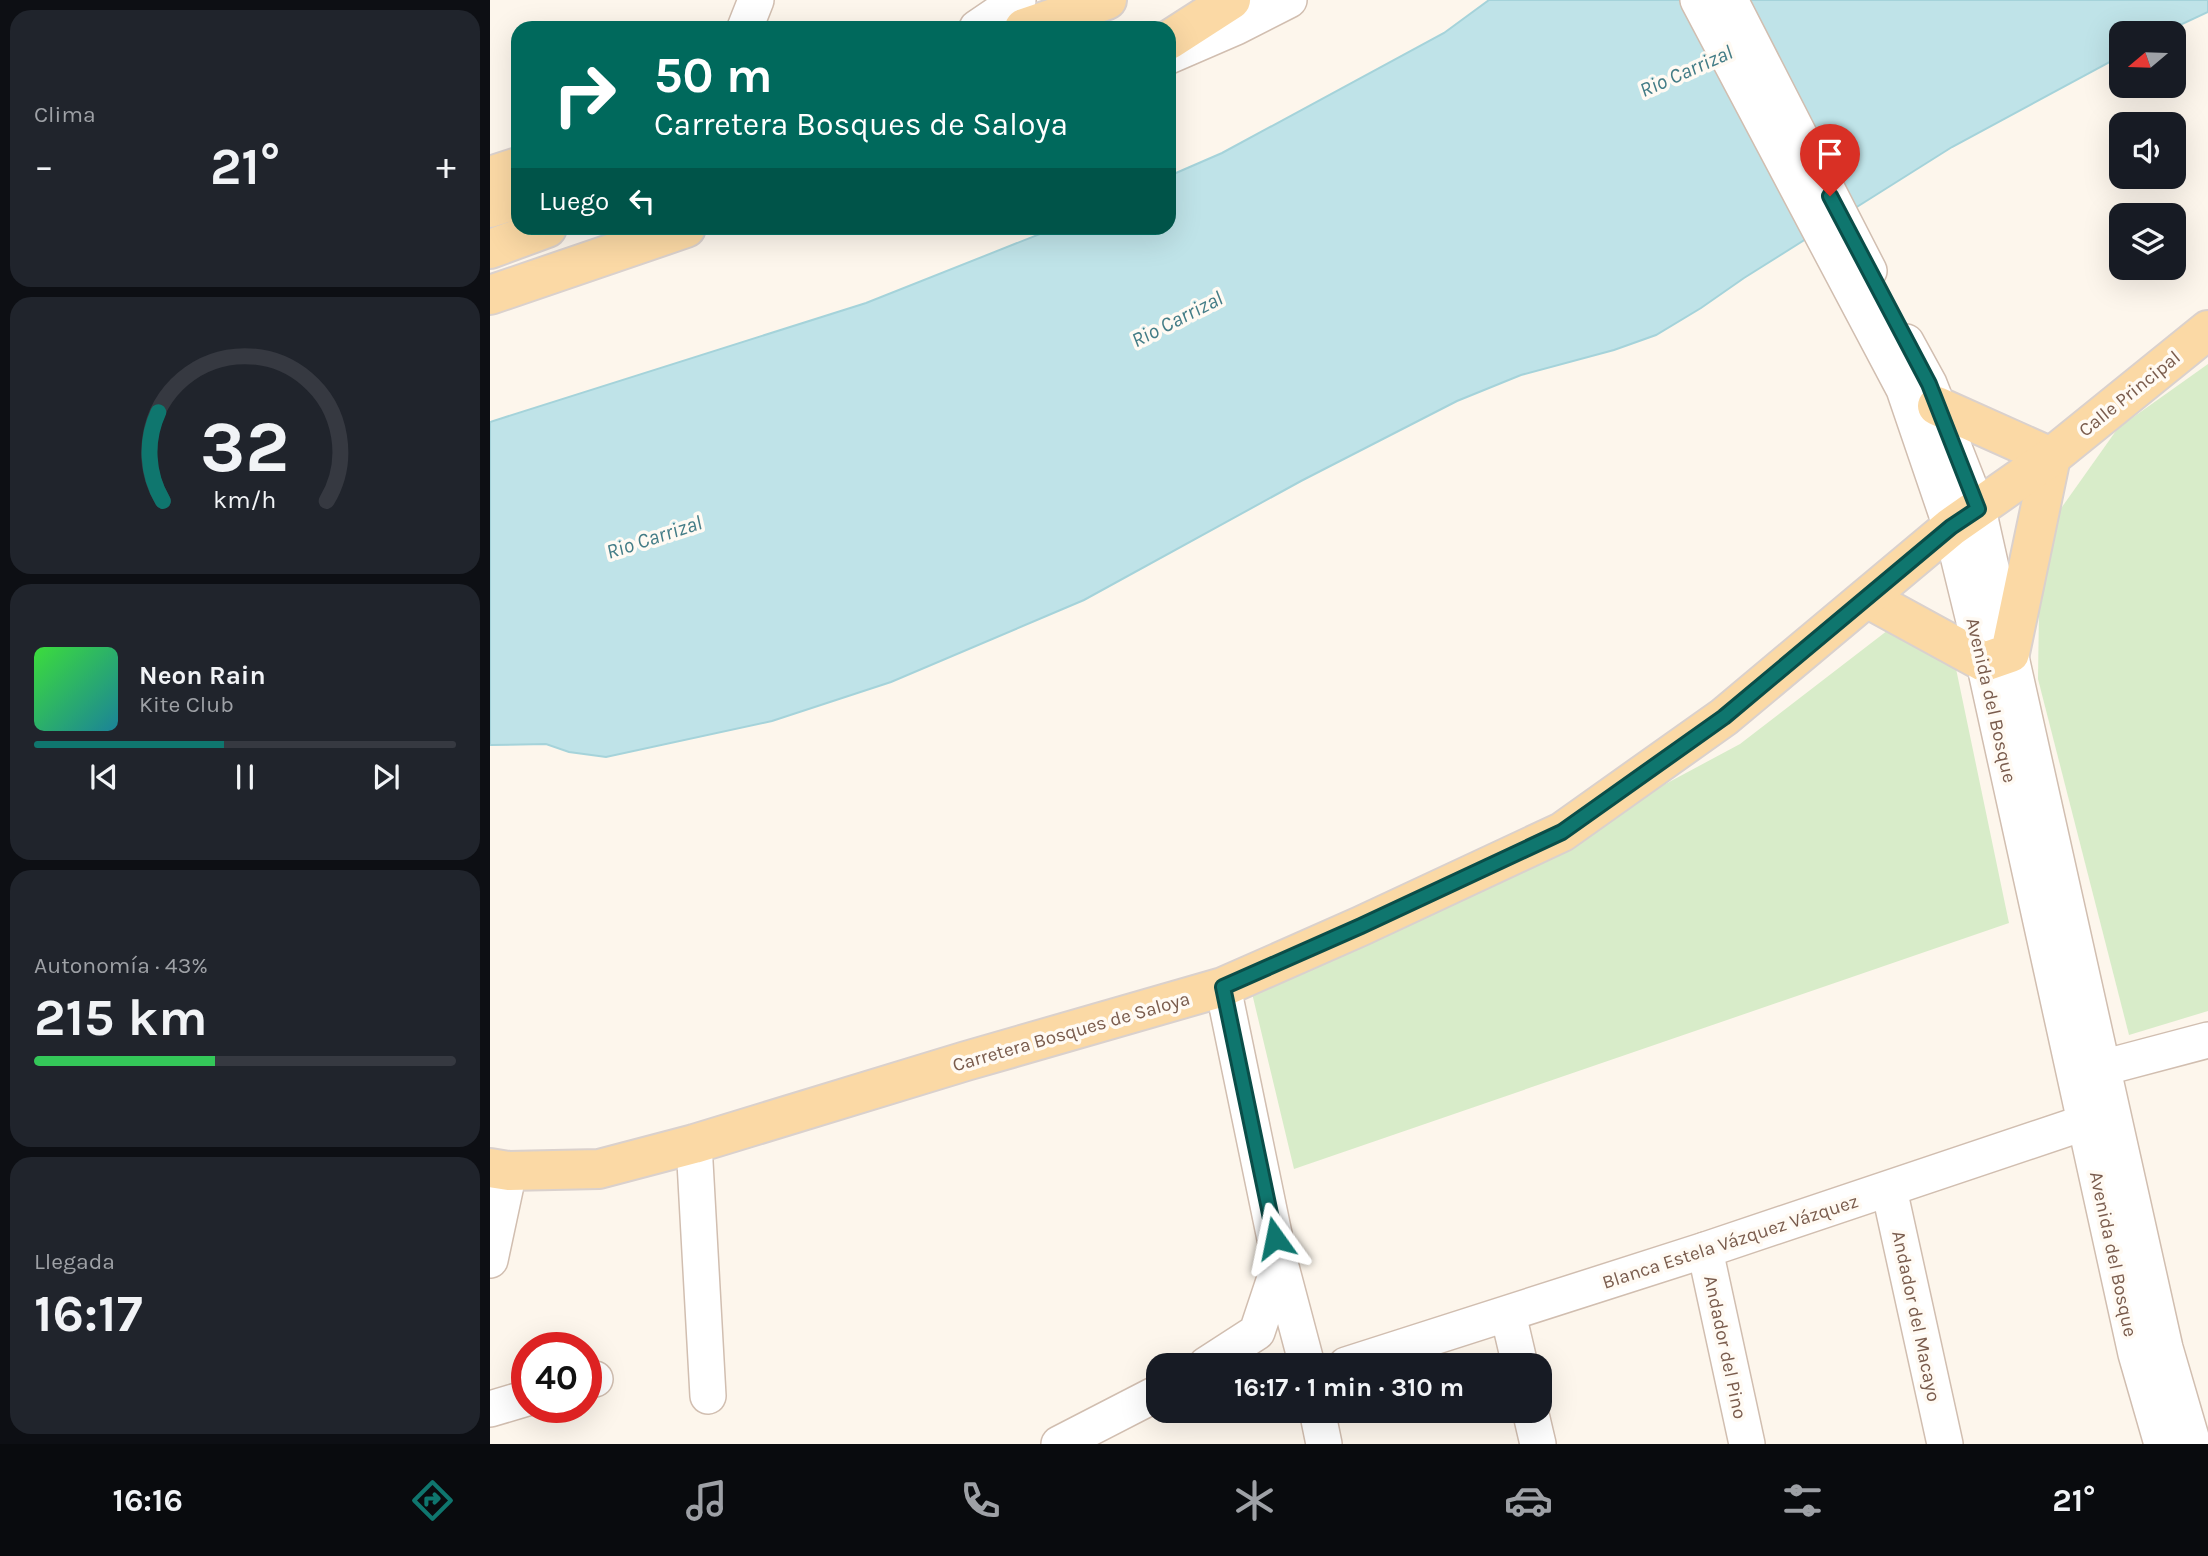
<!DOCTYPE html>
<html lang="es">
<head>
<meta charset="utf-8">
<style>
	:root { --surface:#171b24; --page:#20242c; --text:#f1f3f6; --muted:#9ea1a6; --line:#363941; --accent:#0f766e }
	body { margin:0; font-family:Karla,sans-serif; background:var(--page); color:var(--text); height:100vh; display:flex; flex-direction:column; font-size:26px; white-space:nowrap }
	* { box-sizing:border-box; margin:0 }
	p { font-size:23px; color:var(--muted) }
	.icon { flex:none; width:38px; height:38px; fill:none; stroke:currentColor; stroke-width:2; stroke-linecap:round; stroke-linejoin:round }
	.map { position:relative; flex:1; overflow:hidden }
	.sheet { display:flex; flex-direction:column; gap:10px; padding:10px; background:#0d0f14; width:490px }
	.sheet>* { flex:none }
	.top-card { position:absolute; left:21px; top:21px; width:665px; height:214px; border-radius:21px; box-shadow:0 7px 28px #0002; background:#00695c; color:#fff; overflow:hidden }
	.needle { width:46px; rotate:251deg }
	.controls { position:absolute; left:1619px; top:21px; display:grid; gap:14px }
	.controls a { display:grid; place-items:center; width:77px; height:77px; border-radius:14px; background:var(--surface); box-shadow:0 7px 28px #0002; font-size:35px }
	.speed { position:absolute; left:21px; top:1332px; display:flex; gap:14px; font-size:35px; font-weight:700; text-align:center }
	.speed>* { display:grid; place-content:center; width:91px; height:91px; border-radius:50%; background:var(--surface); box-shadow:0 7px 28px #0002; line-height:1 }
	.speed .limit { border:10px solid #d22; background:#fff; color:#111 }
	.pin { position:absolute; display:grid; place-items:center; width:60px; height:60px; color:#fff; margin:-72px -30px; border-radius:50% 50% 50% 0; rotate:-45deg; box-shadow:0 0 7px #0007 }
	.pin .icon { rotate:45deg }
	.me { position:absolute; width:77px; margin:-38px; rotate:348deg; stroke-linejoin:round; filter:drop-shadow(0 0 5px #0008) }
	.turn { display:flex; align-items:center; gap:24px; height:147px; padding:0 28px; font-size:32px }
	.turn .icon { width:91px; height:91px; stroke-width:2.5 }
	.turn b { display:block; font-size:49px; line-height:60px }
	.then { display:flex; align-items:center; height:66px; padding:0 28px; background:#0003; gap:14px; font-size:26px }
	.big { font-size:52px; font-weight:700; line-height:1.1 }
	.sheet .tile { flex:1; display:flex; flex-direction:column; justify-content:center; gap:10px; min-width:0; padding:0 24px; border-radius:21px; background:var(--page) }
	.sheet .dial { align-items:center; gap:0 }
	.dial svg { height:182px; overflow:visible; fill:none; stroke:var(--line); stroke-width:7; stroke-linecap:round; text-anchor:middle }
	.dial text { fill:var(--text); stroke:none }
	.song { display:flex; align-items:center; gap:21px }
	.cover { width:84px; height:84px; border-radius:10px; background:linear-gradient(135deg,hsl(120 70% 55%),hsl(190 70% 35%)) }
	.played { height:7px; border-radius:4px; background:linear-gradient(90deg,var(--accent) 45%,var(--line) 45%) }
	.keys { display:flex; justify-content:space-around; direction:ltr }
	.heat { display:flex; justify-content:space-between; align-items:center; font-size:38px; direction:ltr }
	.charge { height:10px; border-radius:5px; background:linear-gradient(90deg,#34c759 43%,var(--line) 0) }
	.trip { position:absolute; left:656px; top:1353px; width:406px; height:70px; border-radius:21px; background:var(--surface); box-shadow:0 7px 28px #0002; font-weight:700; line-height:70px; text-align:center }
	.tabs { display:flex; height:112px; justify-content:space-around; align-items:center; background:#090b0e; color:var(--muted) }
	.tabs .icon { width:49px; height:49px }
	.tabs .active { color:var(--accent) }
	.tabs b { font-size:32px; color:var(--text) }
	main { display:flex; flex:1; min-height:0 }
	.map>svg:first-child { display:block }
	.green { fill:#d8ecc9 }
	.water { fill:#bfe3e8; stroke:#a5d3da; stroke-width:2 }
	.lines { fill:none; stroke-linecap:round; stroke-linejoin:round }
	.minor-casing { stroke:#d1beb0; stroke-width:38 }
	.major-casing { stroke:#dad1cd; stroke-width:42 }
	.minor { stroke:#fff; stroke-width:35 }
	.major { stroke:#fbd9a5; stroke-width:38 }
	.route-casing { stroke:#0a4d48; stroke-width:18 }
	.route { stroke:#0f766e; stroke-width:12 }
	.labels { text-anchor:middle; stroke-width:7; stroke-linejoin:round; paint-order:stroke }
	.street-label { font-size:19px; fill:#7a5c4d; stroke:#fffaf3 }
	.water-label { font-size:21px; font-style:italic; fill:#437c86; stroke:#fffaf3 }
</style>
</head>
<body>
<main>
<section class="sheet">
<div class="tile"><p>Clima</p>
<div class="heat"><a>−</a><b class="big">21°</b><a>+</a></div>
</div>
<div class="tile dial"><svg viewBox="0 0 100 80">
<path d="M14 69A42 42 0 1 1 86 69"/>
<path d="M14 69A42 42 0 0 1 12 30" stroke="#0f766e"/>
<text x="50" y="56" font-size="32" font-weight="700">32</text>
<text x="50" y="72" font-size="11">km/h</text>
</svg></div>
<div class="tile">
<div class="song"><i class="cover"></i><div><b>Neon Rain</b><p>Kite Club</p></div></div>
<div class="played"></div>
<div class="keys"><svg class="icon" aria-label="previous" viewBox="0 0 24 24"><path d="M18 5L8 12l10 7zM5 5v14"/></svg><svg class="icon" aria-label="pause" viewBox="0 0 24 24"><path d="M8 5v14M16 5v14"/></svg><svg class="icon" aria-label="next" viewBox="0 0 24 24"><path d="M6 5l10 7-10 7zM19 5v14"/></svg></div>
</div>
<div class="tile"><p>Autonomía · 43%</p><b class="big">215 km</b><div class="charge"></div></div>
<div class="tile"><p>Llegada</p><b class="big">16:17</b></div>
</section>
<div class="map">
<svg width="1718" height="1444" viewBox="0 0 1718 1444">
	<rect width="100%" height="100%" fill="#fdf6ec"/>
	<!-- green -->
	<g class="green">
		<path d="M 1718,364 L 1718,1011 L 1639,1035 L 1548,679 L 1550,538 L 1628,428 Z"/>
		<path d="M 1402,627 L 1464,659 L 1519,923 L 804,1169 L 761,989 L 1056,848 L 1250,744 Z"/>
	</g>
	<!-- water -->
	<path class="water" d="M 999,0 L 1718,0 L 1718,12 L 1673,33 L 1631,33 L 1631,56 L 1462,147 L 1254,278 L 1211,308 L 1166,335 L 1124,350 L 1031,375 L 967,401 L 811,481 L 594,600 L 401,682 L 282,721 L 116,757 L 79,752 L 56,744 L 0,745 L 0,422 L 376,303 L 565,228 L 679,228 L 679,176 L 732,153 L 954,33 Z"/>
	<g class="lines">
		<defs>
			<g id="minor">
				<path d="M 1208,0 L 1414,389 L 1461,527 L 1494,662 L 1646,1354 L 1672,1444"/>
				<path d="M 1240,0 L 1379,271"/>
				<path d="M 255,28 L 266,0"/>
				<path d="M 487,28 L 528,0"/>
				<path d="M 679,56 L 746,27 L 799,0"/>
				<path d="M 1416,342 L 1439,384 L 1488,509 L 1675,1348 L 1703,1444"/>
				<path d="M 1612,1068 L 1718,1040"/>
				<path d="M 204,1144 L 218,1396"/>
				<path d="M 1399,1189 L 1455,1444"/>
				<path d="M 1215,1250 L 1257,1444"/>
				<path d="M 0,1260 L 19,1171"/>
				<path d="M 790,1263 L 817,1365"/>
				<path d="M 1018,1314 L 1030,1365"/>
				<path d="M 716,1365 L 767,1332 L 790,1263 L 733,987"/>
				<path d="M 856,1365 L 1215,1250 L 1617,1115"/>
				<path d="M 96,1381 L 105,1379"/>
				<path d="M 0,1409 L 37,1398"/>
				<path d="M 827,1410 L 834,1444"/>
				<path d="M 1040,1410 L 1048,1444"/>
				<path d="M 569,1444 L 668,1393"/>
			</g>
			<g id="major">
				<path d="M 534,28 L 617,0"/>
				<path d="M 679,40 L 741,0"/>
				<path d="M 0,176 L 28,167"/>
				<path d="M 0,208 L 28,199"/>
				<path d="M 0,249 L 57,228"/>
				<path d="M 0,295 L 196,228"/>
				<path d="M 1447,406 L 1561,457"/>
				<path d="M 1377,598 L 1494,662 L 1520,653 L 1561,457"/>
				<path d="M 0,1168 L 19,1171 L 109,1169 L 204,1144 L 476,1061 L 733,987 L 871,926 L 1072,832 L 1234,717 L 1461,527 L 1561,457 L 1718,330"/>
			</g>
		</defs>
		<!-- minor casing -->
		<use href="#minor" class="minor-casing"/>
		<!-- major casing -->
		<use href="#major" class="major-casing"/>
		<!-- minor -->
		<use href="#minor" class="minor"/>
		<!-- major -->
		<use href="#major" class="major"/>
	</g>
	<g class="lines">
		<defs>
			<path id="route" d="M 785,1238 L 733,987 L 871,926 L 1072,832 L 1234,717 L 1461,527 L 1488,509 L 1439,384 L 1340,196"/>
		</defs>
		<!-- route casing -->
		<use href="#route" class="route-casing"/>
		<!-- route -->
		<use href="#route" class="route"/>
	</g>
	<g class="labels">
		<!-- street labels -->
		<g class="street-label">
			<text transform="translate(1639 393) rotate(-39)" y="7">Calle Principal</text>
			<text transform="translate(1502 700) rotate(77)" y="7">Avenida del Bosque</text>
			<text transform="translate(581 1031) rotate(-16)" y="7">Carretera Bosques de Saloya</text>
			<text transform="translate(1240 1241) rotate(-18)" y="7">Blanca Estela Vázquez Vázquez</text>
			<text transform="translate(1624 1254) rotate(78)" y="7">Avenida del Bosque</text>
			<text transform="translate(1427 1316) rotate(78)" y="7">Andador del Macayo</text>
			<text transform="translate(1236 1347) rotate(78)" y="7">Andador del Pino</text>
		</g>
		<!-- water labels -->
		<g class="water-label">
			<text transform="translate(1196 71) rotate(-24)" y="7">Rio Carrizal</text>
			<text transform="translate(687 319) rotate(-27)" y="7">Rio Carrizal</text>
			<text transform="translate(164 537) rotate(-18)" y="7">Rio Carrizal</text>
		</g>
	</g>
</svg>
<div class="controls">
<a><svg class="needle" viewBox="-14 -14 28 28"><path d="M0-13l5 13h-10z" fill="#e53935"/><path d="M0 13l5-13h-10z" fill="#9ea1a6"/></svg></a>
<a><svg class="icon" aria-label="sound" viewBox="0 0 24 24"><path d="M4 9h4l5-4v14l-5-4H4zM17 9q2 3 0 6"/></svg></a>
<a><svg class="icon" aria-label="layers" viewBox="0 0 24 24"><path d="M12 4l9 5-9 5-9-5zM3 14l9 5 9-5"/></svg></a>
</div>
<div class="speed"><div class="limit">40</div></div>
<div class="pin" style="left:1340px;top:196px;background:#d93025"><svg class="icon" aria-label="arrive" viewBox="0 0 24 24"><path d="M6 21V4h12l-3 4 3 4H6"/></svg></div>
<svg class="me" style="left:785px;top:1238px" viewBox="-20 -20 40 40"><path d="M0-17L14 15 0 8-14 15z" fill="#0f766e" stroke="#fff" stroke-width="4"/></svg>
<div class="trip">16:17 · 1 min · 310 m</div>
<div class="top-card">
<div class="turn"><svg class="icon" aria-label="right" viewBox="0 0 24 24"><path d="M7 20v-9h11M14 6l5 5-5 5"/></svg><div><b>50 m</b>Carretera Bosques de Saloya</div></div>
<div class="then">Luego<svg class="icon" aria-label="left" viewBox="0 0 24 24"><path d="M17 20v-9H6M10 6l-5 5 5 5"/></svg></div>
</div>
</div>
</main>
<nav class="tabs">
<b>16:16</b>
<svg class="icon active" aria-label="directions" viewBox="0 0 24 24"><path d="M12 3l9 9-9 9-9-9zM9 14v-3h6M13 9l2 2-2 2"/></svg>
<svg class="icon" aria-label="music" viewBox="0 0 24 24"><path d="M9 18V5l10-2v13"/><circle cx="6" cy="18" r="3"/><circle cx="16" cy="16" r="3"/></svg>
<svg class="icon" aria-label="phone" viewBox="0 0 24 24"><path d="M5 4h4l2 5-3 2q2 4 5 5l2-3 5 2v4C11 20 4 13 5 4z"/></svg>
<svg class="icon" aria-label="climate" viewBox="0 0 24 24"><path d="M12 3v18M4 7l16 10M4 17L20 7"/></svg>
<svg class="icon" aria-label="car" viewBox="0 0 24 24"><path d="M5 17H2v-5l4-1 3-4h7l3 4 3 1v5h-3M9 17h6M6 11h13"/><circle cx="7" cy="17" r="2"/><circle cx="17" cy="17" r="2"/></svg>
<svg class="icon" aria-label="filters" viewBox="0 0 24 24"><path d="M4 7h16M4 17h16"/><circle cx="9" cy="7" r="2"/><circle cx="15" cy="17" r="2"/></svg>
<b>21°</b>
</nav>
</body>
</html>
